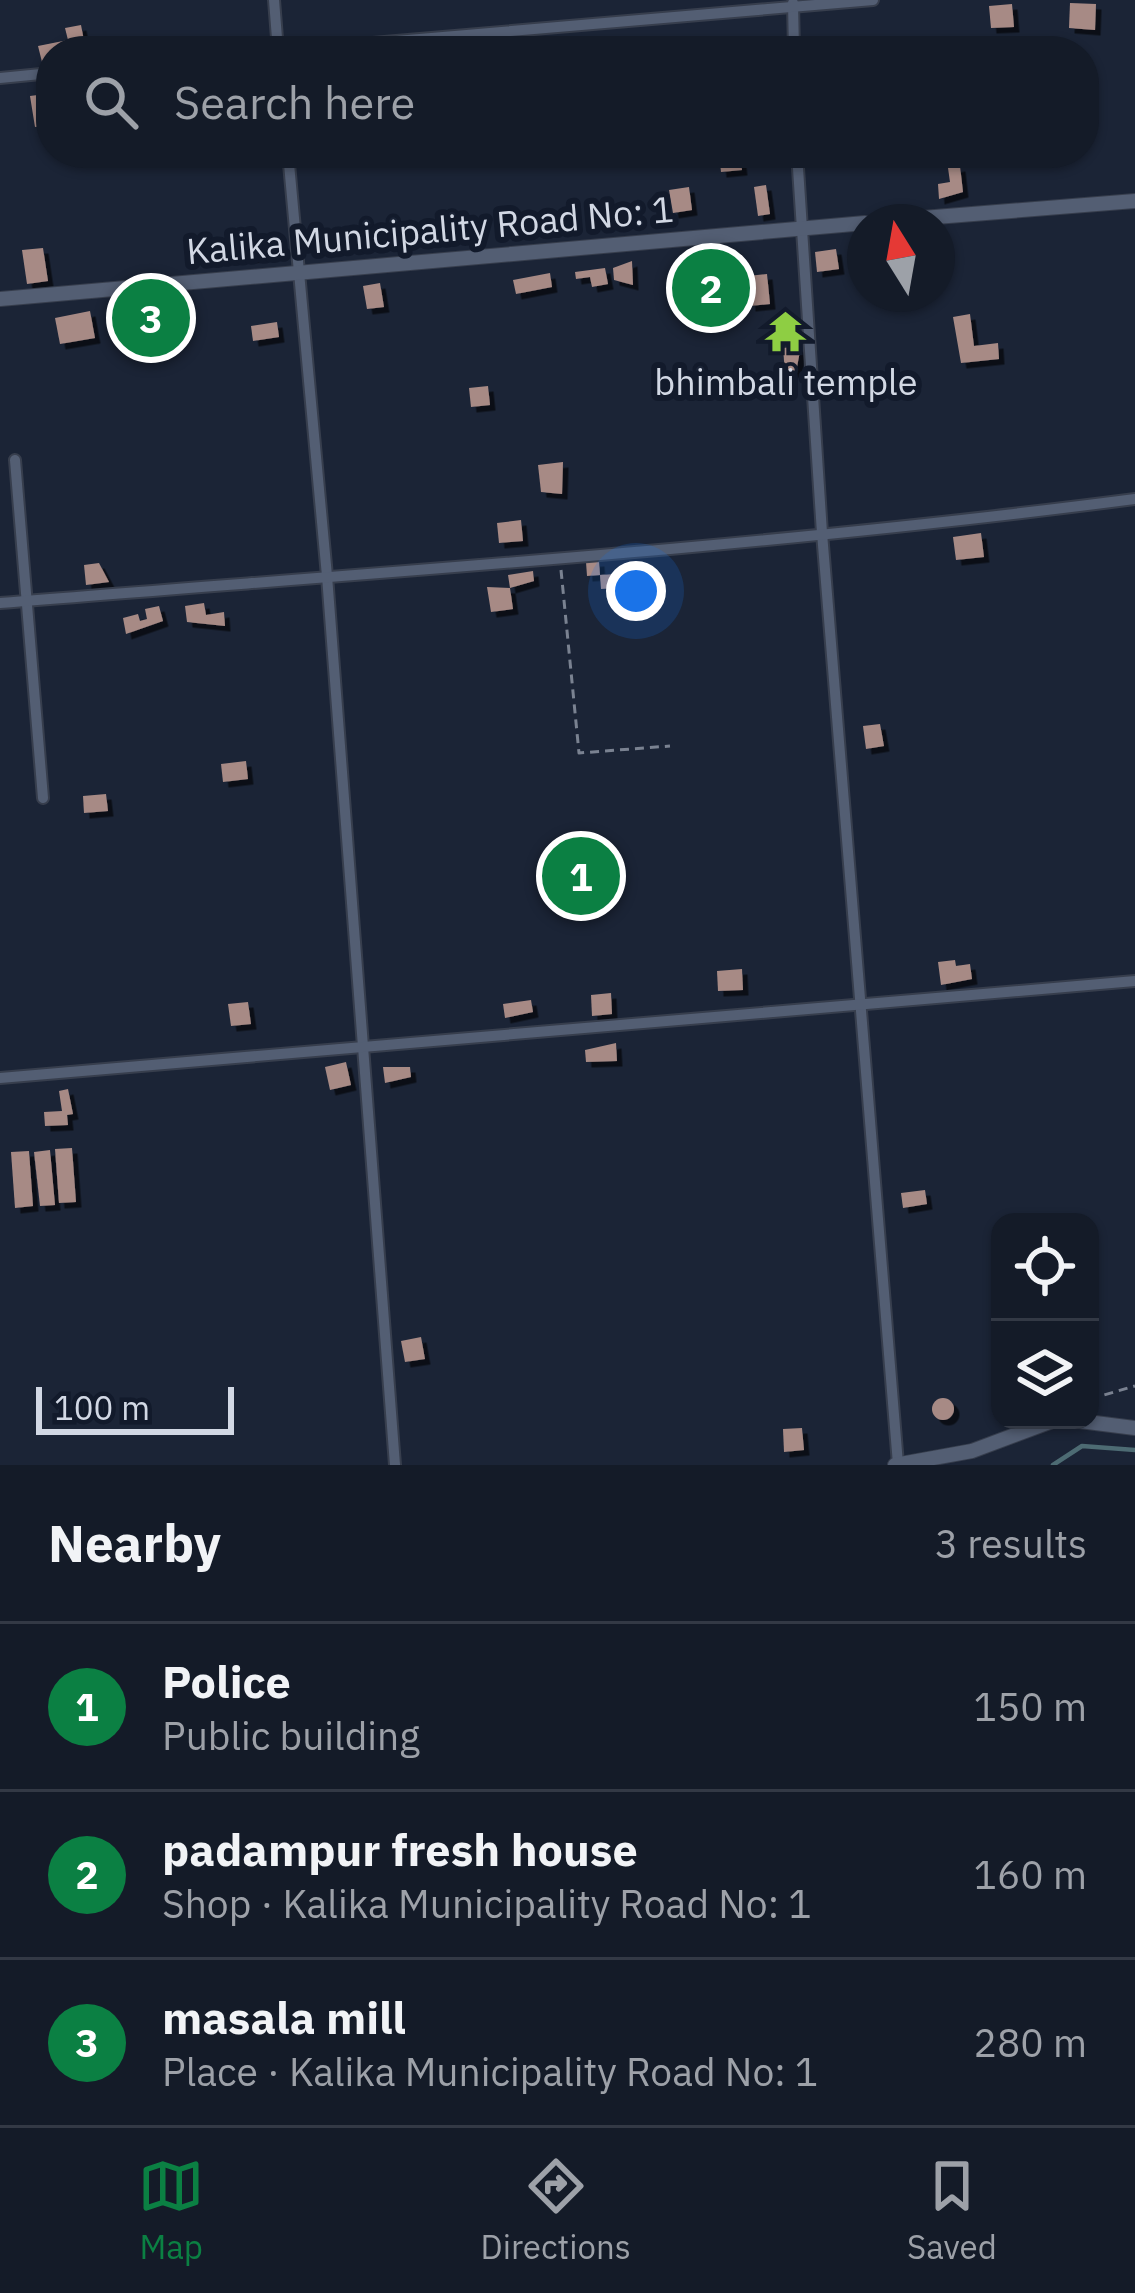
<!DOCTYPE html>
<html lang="en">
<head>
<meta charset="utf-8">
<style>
  body { margin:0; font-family:"IBM Plex Sans",sans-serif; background:#212834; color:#f1f3f6 }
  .controls { position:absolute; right:36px; bottom:36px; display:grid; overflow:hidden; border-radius:24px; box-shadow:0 3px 9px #0004 }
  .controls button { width:108px; height:108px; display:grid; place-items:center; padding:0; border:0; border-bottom:3px solid #333945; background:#141b28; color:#f1f3f6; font:60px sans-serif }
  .compass { position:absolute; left:847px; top:204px; width:108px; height:108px; border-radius:50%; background:#141b28; box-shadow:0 3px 9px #0004; rotate:349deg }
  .scale { position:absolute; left:36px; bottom:30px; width:198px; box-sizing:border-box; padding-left:12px; border:6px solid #d2d8e4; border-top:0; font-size:33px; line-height:42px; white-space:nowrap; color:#d2d8e4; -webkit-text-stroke:9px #121a2b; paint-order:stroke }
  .you { position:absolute; left:636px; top:591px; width:42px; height:42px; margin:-30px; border:9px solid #fff; border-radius:50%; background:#1a73e8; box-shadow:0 0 0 18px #1a73e833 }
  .badge { display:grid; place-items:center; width:78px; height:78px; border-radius:50%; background:#0b8043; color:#fff; font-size:39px; font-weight:700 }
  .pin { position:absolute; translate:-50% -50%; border:6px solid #fff; box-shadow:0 3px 12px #0006 }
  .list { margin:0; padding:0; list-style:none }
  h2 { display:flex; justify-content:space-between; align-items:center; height:156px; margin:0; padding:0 48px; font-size:51px }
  h2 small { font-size:39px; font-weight:400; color:#9da1a8 }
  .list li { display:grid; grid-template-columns:78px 1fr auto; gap:36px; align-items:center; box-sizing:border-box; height:168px; padding:0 48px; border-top:3px solid #333945 }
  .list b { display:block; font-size:45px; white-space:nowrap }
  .list p { margin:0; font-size:39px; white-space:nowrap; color:#9da1a8 }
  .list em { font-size:39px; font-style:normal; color:#9da1a8 }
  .icon { flex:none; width:66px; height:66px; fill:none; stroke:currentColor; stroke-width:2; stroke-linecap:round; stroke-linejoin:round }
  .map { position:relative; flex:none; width:1135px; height:1465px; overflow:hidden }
  .search { position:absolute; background:#141b28; box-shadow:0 3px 9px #0004; left:36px; right:36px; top:36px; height:132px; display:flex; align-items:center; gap:30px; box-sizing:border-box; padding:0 42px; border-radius:48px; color:#9da1a8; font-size:45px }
  .sheet { height:660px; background:#141b28 }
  nav { display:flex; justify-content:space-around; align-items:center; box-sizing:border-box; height:168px; border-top:3px solid #333945; background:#141b28; font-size:33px; color:#9da1a8 }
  nav a { display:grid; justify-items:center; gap:6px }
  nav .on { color:#0b8043 }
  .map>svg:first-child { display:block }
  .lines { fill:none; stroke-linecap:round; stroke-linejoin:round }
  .stream { stroke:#4d6b73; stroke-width:4.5 }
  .building { fill:#a78a85; filter:url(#shadow) }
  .minor-casing { stroke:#373e4d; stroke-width:14 }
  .tertiary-casing { stroke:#373e4d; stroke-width:16 }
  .path { stroke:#7a8291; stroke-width:3; stroke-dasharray:9 6; stroke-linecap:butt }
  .minor { stroke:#535e73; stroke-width:10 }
  .tertiary { stroke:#535e73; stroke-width:14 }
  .labels { text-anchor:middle; stroke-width:12; stroke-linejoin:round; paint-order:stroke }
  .street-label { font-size:36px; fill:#d2d8e4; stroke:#121a2b }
  .poi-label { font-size:36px; fill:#d2d8e4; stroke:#121a2b }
</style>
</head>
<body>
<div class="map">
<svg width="1135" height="1465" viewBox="0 0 1135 1465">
  <defs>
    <filter id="shadow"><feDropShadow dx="5.5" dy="5.5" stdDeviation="0" flood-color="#0009"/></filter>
  </defs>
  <rect width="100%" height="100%" fill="#1b2436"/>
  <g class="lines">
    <!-- stream -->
    <polyline class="stream" points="1053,1465 1082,1446 1135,1450"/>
  </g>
  <!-- building -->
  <g class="building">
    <polygon points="1070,3 1096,4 1095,30 1069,28"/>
    <polygon points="1012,4 1014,27 991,28 989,6"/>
    <polygon points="81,25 86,51 51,51 51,60 42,62 38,46 68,40 65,28"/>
    <polygon points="45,94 51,117 45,118 47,125 35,127 30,96"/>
    <polygon points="719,153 740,153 742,170 721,172"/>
    <polygon points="960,166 963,192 939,199 938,184 950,182 948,168"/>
    <polygon points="766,185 770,214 758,216 754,187"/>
    <polygon points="689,187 692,210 673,213 669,190"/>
    <polygon points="273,241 275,254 248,258 246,244"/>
    <polygon points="43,248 48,281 27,284 22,250"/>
    <polygon points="836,249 839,269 817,272 815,252"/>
    <polygon points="632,261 633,285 614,280 613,268"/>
    <polygon points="605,268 608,284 592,287 590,277 576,279 575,272"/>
    <polygon points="550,273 552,287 516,294 513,280"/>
    <polygon points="767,274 770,304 750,306 748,276"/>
    <polygon points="380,283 384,307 367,309 363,286"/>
    <polygon points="181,306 184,330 169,332 165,308"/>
    <polygon points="90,311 95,338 60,344 55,318"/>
    <polygon points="970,314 974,346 998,343 999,359 961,363 953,317"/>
    <polygon points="277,322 279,337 253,341 251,326"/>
    <polygon points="801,346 796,372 785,373 783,348"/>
    <polygon points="488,386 490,405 471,407 469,388"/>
    <polygon points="563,462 562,494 541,492 538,465"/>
    <polygon points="521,520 523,541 499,543 497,523"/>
    <polygon points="981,533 984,557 956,560 953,537"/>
    <polygon points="599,561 600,575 616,574 617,588 601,589 600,575 587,576 586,562"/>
    <polygon points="99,563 109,582 86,585 84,565"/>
    <polygon points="533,571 534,581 510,588 513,609 491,612 487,587 510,588 508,575"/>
    <polygon points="204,603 206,615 224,612 225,626 187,622 185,606"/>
    <polygon points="159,606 163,621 126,634 123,618 138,614 140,621 147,619 145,609"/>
    <polygon points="880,724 884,746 866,749 863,726"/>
    <polygon points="246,761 248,779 223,782 221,764"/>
    <polygon points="106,794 108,811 84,813 83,796"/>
    <polygon points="955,960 956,966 970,964 972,979 941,985 938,962"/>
    <polygon points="742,969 743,990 718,991 717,971"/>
    <polygon points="611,993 612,1014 592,1016 591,995"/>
    <polygon points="531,1000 533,1012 505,1018 503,1004"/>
    <polygon points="248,1002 251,1024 231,1026 228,1004"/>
    <polygon points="616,1043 617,1061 586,1062 585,1050"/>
    <polygon points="346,1062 351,1085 330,1090 325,1067"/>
    <polygon points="383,1067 410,1067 411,1077 385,1083"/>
    <polygon points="68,1089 73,1114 67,1115 68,1125 45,1126 44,1112 62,1111 59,1091"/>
    <polygon points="72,1148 76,1202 59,1203 55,1149"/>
    <polygon points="50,1150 55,1205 40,1206 34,1152"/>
    <polygon points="29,1151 33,1206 15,1208 11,1152"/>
    <polygon points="925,1190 927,1204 903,1208 901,1193"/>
    <polygon points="421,1337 425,1359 405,1362 401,1341"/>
    <circle cx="943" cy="1409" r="11"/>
    <polygon points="802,1428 804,1450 784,1452 783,1429"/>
  </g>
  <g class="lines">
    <defs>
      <g id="minor">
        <polyline points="274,0 278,51"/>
        <polyline points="793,3 794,51"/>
        <polyline points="279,51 873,0"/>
        <polyline points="0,78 51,73"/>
        <polyline points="288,153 327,576 395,1465"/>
        <polyline points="797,153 822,533 898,1464"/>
        <polyline points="15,460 43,798"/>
        <path d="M0 603C379 572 758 548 1135 499"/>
        <polyline points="0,1078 1135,981"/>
      </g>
      <g id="tertiary">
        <polyline points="873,222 1135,201"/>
        <polyline points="0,299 865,223"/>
        <polyline points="1072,1420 1135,1428"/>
        <polyline points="895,1465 972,1451 1055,1420"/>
      </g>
    </defs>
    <!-- minor casing -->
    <use href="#minor" class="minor-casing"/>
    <!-- tertiary casing -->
    <use href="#tertiary" class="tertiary-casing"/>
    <!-- path -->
    <g class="path">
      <polyline points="561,570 579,753 670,746"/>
      <polyline points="1090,1399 1135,1386"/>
    </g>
    <!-- minor -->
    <use href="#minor" class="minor"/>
    <!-- tertiary -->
    <use href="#tertiary" class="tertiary"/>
  </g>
  <!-- icons -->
  <defs>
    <symbol id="temple-bare" viewBox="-9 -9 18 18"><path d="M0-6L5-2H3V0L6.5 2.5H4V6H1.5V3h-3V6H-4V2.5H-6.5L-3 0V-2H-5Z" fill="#8ece43" stroke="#121a2b" stroke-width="2.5" paint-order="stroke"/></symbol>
  </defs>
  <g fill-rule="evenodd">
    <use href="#temple-bare" x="756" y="302" width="59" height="59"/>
  </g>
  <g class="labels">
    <!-- street labels -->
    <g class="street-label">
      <text transform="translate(430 230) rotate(-5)" y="13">Kalika Municipality Road No: 1</text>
    </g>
    <!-- poi labels -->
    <g class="poi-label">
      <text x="786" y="395">bhimbali temple</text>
    </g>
  </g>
</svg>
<div class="controls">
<button><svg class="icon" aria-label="locate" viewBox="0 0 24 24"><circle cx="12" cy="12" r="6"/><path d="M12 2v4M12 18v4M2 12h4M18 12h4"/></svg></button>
<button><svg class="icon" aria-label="layers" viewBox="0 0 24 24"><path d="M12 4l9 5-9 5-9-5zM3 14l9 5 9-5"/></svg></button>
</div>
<svg class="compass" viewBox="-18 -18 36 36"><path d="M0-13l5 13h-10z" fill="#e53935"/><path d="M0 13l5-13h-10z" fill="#9da1a8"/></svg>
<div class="scale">100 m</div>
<div class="you"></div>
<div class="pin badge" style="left:581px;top:876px">1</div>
<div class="pin badge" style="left:711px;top:288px">2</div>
<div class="pin badge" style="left:151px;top:318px">3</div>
<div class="search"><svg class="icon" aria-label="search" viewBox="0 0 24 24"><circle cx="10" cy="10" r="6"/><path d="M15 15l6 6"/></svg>Search here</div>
</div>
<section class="sheet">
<h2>Nearby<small>3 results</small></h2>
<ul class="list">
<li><span class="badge">1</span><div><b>Police</b><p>Public building</p></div><em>150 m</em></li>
<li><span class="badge">2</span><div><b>padampur fresh house</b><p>Shop · Kalika Municipality Road No: 1</p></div><em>160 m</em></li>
<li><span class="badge">3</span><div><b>masala mill</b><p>Place · Kalika Municipality Road No: 1</p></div><em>280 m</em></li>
</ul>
</section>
<nav>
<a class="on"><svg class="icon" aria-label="map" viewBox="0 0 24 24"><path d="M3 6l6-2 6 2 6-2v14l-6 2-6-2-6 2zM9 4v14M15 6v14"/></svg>Map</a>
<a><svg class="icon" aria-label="directions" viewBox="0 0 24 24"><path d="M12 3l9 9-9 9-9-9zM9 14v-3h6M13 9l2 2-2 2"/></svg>Directions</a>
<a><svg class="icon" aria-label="saved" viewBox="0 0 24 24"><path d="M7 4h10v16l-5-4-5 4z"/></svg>Saved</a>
</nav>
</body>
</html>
